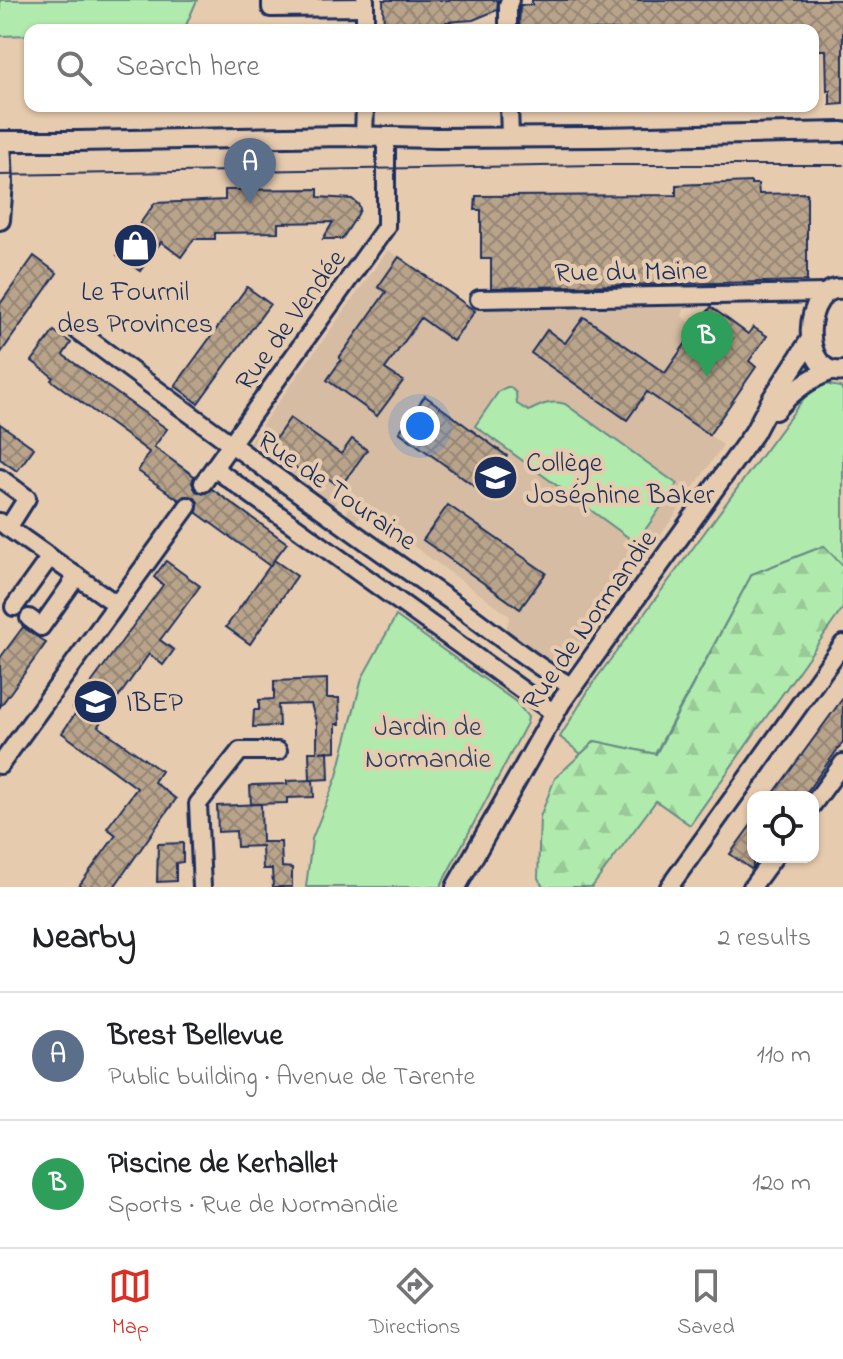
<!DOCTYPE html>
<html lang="en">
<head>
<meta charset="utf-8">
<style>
  body { margin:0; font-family:"Indie Flower",sans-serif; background:#f2f2f2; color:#202124 }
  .controls { position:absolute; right:24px; bottom:24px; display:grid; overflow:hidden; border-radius:16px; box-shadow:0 2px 6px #0004 }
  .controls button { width:72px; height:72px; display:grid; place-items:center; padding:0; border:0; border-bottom:2px solid #e0e0e0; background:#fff; color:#202124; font:40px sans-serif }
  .you { position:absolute; left:420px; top:426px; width:28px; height:28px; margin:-20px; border:6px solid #fff; border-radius:50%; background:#1a73e8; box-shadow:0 0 0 12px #1a73e833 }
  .badge { display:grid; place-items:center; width:52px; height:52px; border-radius:50%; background:#d93025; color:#fff; font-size:26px; font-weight:700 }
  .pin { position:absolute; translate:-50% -66px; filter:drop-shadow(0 2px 4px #0008) }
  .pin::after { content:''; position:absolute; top:42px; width:28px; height:24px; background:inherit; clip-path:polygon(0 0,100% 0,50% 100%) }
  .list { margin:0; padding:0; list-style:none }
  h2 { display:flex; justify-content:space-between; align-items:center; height:104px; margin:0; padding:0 32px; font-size:34px }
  h2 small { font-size:26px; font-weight:400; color:#757577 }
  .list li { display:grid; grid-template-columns:52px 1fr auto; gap:24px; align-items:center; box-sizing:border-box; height:128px; padding:0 32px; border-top:2px solid #e0e0e0 }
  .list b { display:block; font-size:30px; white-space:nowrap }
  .list p { margin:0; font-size:26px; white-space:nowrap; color:#757577 }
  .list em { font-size:26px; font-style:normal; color:#757577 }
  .icon { flex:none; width:44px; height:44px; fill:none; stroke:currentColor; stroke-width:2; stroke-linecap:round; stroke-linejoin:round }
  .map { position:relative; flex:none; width:843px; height:887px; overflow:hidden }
  .search { position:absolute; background:#fff; box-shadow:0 2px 6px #0004; left:24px; right:24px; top:24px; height:88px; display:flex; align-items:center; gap:20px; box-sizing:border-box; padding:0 28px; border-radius:16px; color:#757577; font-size:30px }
  .sheet { height:360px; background:#fff }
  nav { display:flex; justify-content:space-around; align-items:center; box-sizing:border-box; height:112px; border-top:2px solid #e0e0e0; background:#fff; font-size:22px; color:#757577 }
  nav a { display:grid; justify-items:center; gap:4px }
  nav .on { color:#d93025 }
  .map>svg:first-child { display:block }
  .built { fill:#d5bca3 }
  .green { fill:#b1eaad; stroke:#668c86; stroke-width:2 }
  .forest { fill:url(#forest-firs); stroke:#668c86; stroke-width:2 }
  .building { fill:url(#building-cross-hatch); stroke:#1b2f5e; stroke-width:2 }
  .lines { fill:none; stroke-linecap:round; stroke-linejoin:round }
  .minor-casing { stroke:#1b2f5e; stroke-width:22 }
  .tertiary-casing { stroke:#1b2f5e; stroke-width:24 }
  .minor { stroke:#e7cbae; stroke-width:16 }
  .tertiary { stroke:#e7cbae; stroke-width:18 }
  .tram { stroke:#1b2f5e; stroke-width:2 }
  .labels { text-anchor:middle; stroke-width:8; stroke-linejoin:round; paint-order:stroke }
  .street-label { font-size:28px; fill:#1b2f5e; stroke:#e7cbae }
  .poi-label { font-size:28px; fill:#1b2f5e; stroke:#e7cbae; text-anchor:start }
  .park-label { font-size:28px; fill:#2a4266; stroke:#e7cbae }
</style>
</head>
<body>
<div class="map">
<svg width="843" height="887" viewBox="0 0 843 887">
  <defs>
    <pattern id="forest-firs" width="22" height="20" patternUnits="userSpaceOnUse" patternTransform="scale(2)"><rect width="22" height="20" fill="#b1eaad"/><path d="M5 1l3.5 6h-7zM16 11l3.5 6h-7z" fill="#98c997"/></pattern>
    <pattern id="building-cross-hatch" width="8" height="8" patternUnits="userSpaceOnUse" patternTransform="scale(2)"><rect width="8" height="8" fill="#b9a48b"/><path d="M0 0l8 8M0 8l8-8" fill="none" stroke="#968675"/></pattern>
  </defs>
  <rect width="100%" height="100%" fill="#e7cbae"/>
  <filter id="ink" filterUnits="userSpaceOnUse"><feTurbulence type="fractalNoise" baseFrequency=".0125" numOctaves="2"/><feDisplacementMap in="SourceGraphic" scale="16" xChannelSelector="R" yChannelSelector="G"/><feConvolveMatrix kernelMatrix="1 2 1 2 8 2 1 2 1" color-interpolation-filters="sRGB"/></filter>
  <g filter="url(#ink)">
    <!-- built -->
    <polygon class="built" points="388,250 475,311 521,305 681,302 685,306 682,316 696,328 657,386 668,406 723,445 631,578 572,658 560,670 505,631 510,616 408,542 400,540 365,515 353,521 347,516 348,506 341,500 331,507 253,450 250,445 251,440"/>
    <!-- green -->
    <g class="green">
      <polygon points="0,0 197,0 184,30 30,30 30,35 0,36"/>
      <polygon points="824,384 840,387 843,391 843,566 824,546 752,574 655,754 595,741 581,754 560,737 593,683 810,390"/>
      <path d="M507 387H510L516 393 517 404 529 411C540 405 551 400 565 404L677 484 636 543 475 426 499 391Z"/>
      <polygon points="396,616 516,702 528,717 527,723 440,887 306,887 312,839 337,776 362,678"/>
    </g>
    <!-- forest -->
    <polygon class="forest" points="824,546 843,566 843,608 690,825 656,801 592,887 543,887 538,878 540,817 555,778 595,741 656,754 752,574"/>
    <!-- building -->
    <g class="building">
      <polygon points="383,0 498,0 497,10 473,20 446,22 446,30 384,30"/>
      <polygon points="532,0 843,0 843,104 830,105 830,90 827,91 826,50 813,50 813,30 519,30 520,5 532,5"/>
      <polygon points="751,182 751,184 758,184 759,194 807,193 807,281 491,288 491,259 481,259 481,210 475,210 476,196 676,195 676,185"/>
      <polygon points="318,189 318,197 352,199 358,204 360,209 358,214 342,239 323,239 333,222 278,223 278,232 215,233 215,239 194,239 181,257 161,242 140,271 117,255 155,203 225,200 225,190"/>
      <polygon points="34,256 57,273 0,354 0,304"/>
      <polygon points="399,257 475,311 453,341 421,318 385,369 403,381 377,416 327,380 341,360 339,358 386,292 378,287"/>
      <polygon points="247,287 270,304 198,403 175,386"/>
      <polygon points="711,307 748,334 753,327 767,336 749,361 756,367 709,435 647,392 627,420 531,353 547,330 565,343 584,317 665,373"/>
      <polygon points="54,331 71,343 63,355 167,429 154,447 194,476 192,483 196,491 203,494 212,489 287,543 274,560 297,576 250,644 226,627 274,560 270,566 197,513 198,502 194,497 184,496 179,500 138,471 149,452 51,380 53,377 32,361"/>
      <polygon points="425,396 507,456 481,491 399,432"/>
      <polygon points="290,418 341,454 352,439 367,450 340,487 325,476 319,484 269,448"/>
      <polygon points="0,424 34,448 17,471 0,459"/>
      <polygon points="448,505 546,573 520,609 423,540"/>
      <polygon points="166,561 200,586 160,640 174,650 163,665 149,654 98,726 161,771 154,782 176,799 114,887 78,887 116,835 107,828 137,788 62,733 77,711 73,708 163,585 154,577"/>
      <polygon points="23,627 46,643 0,707 0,658"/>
      <polygon points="327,679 327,698 339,698 340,724 336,724 336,751 320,752 328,751 329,779 310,780 309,752 317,752 317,725 311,704 278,705 279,726 253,727 254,710 259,710 259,700 274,699 274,681"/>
      <polygon points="843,698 843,742 803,797 771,797"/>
      <polygon points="313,780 314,797 287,798 287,803 251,804 250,786 252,785 287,784 287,781"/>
      <polygon points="261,804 262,842 281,842 282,867 292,868 292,887 273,887 272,869 263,869 262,846 237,847 236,831 218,832 217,806"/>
      <polygon points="753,822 753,867 751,869 730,854"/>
      <polygon points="183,843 183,862 176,863 176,881 157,882 158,844"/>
    </g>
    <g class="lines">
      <defs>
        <g id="minor">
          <polyline points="271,0 271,8 365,7"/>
          <polyline points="365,0 365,30"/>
          <polyline points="508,30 508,5 510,0"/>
          <polyline points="509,106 510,136"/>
          <polyline points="364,136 365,106"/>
          <polyline points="479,299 825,293"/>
          <path d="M78 331C199 421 319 509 442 595 486 625 525 660 571 686"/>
          <polyline points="214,468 554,713"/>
          <polyline points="0,478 27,498 8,528"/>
          <polyline points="203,483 386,227 386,137"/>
          <polyline points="0,522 116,604"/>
          <polyline points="14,607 50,557"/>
          <polyline points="29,618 41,627 77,576"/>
          <polyline points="0,765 188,506"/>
          <polyline points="813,804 843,763"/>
          <polyline points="202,887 198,804 240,751 278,751"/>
          <polyline points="669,887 843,644"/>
          <polyline points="752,887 774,857"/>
        </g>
        <g id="tertiary">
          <polyline points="0,141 77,141 344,136 437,138 599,137 843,132"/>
          <polyline points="0,220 3,183 1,141"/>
          <path d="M843 289C802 283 798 378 843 371"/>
          <path d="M775 410C790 393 808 379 830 371"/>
          <polyline points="456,887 561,702 754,433 772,399 811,339"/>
        </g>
      </defs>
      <!-- minor casing -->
      <use href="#minor" class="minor-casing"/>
      <!-- tertiary casing -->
      <use href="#tertiary" class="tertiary-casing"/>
      <!-- minor -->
      <use href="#minor" class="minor"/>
      <!-- tertiary -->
      <use href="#tertiary" class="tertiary"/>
      <!-- tram -->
      <polyline class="tram" points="0,175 596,165 843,165"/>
    </g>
  </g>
  <!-- icons -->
  <defs>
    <symbol id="shop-disc" viewBox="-11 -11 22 22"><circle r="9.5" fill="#1b2f5e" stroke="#e7cbae"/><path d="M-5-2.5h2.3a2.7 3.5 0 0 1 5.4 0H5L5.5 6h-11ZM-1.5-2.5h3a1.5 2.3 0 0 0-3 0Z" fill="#fff"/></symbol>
    <symbol id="school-disc" viewBox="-11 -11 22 22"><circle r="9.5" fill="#1b2f5e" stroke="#e7cbae"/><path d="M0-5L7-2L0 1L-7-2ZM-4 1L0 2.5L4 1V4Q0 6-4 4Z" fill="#fff"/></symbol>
  </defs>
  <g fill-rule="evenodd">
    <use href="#shop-disc" x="110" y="220" width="51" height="51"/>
    <use href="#school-disc" x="470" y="452" width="51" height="51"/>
    <use href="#school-disc" x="70" y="676" width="51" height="51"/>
  </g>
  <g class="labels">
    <!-- street labels -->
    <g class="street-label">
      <text transform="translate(631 270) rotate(-1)" y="10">Rue du Maine</text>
      <text transform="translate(289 319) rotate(-54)" y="10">Rue de Vendée</text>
      <text transform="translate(338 489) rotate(35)" y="10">Rue de Touraine</text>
      <text transform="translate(588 619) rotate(-55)" y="10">Rue de Normandie</text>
    </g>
    <!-- poi labels -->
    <g class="poi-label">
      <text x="135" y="300" text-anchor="middle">Le Fournil<tspan x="135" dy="32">des Provinces</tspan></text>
      <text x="526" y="471">Collège<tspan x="526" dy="32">Joséphine Baker</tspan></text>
      <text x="126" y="711">IBEP</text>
    </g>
    <!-- park labels -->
    <g class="park-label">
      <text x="428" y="735">Jardin de<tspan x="428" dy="32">Normandie</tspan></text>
    </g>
  </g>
</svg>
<div class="controls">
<button><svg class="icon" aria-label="locate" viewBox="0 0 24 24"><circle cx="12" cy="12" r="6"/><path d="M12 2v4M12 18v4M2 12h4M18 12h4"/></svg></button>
</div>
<div class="you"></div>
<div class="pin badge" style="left:250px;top:204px;background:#5c6f8a">A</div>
<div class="pin badge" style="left:707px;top:377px;background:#2e9e5b">B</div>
<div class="search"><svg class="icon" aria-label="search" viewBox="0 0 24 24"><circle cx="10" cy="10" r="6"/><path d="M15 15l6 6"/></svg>Search here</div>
</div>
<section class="sheet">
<h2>Nearby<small>2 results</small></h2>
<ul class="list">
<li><span class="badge" style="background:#5c6f8a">A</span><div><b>Brest Bellevue</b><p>Public building · Avenue de Tarente</p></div><em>110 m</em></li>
<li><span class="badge" style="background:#2e9e5b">B</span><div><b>Piscine de Kerhallet</b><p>Sports · Rue de Normandie</p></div><em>120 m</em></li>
</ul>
</section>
<nav>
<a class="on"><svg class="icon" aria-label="map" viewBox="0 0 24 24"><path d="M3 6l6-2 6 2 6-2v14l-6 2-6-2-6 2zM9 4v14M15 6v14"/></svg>Map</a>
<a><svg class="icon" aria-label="directions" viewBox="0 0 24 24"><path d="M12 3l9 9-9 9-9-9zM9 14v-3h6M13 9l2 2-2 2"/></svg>Directions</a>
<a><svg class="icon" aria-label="saved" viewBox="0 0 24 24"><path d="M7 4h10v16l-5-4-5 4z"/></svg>Saved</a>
</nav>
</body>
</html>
